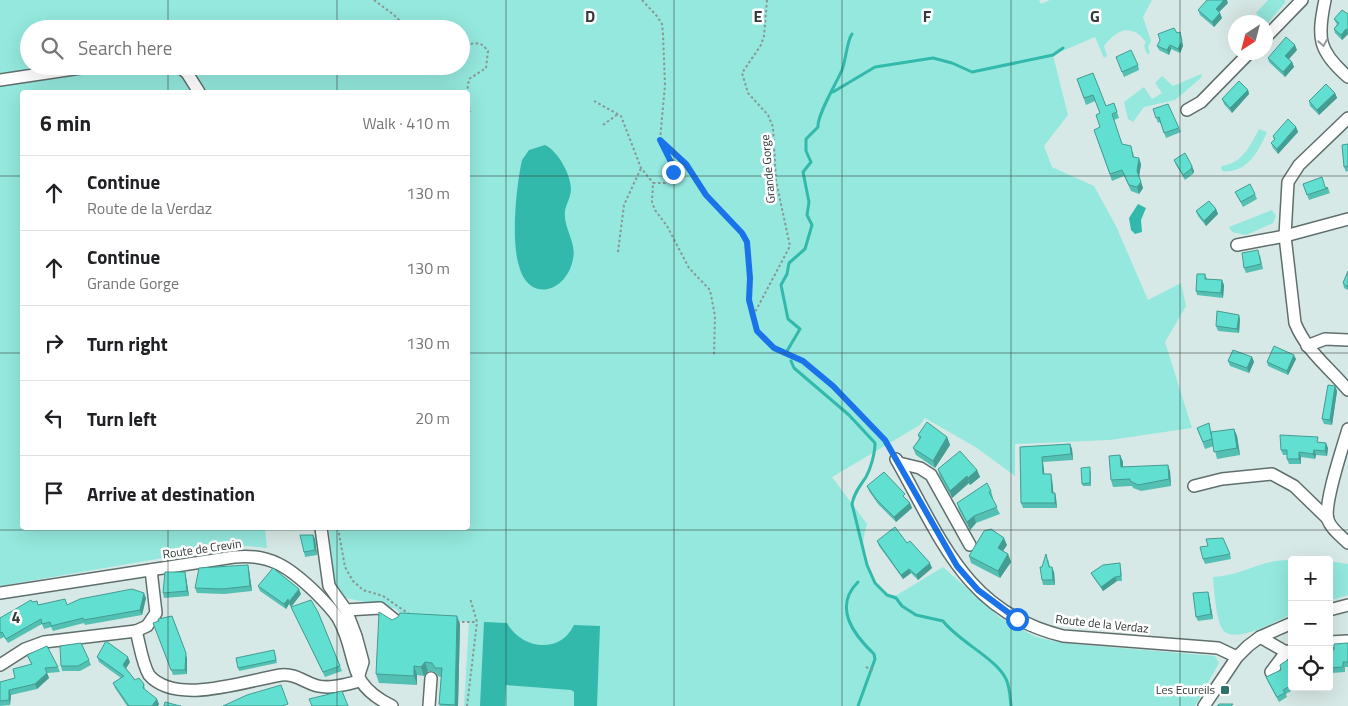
<!DOCTYPE html>
<html lang="en">
<head>
<meta charset="utf-8">
<style>
  body { margin:0; font-family:"Titillium Web",sans-serif; background:#f6f6f6; color:#202124 }
  .controls { position:absolute; right:15px; bottom:15px; display:grid; overflow:hidden; border-radius:5px; box-shadow:0 5px 20px #0002 }
  .controls button { width:45px; height:45px; display:grid; place-items:center; padding:0; border:0; border-bottom:1px solid #e0e0e0; background:#fff; color:#202124; font:25px sans-serif }
  .compass { position:absolute; left:1228px; top:15px; width:45px; height:45px; border-radius:50%; background:#fff; box-shadow:0 5px 20px #0002; rotate:216deg }
  .stop { position:absolute; width:15px; height:15px; margin:-11px; border:4px solid #1a73e8; border-radius:50%; background:#fff }
  .stop.end { background:#1a73e8; border-color:#fff; box-shadow:0 1px 5px #0008 }
  .list { margin:0; padding:0; list-style:none }
  h2 { display:flex; justify-content:space-between; align-items:center; height:65px; margin:0; padding:0 20px; font-size:21px }
  h2 small { font-size:16px; font-weight:400; color:#757577 }
  .list li { display:grid; grid-template-columns:32px 1fr auto; gap:15px; align-items:center; box-sizing:border-box; height:75px; padding:0 20px; border-top:1px solid #e0e0e0 }
  .list b { display:block; font-size:19px; white-space:nowrap }
  .list p { margin:0; font-size:16px; white-space:nowrap; color:#757577 }
  .list em { font-size:16px; font-style:normal; color:#757577 }
  .icon { flex:none; width:28px; height:28px; fill:none; stroke:currentColor; stroke-width:2; stroke-linecap:round; stroke-linejoin:round }
  .map { position:relative; flex:none; width:1348px; height:706px; overflow:hidden }
  .search { position:absolute; background:#fff; box-shadow:0 5px 20px #0002; left:20px; top:20px; width:450px; height:55px; display:flex; align-items:center; gap:12px; box-sizing:border-box; padding:0 18px; border-radius:28px; color:#757577; font-size:19px }
  .panel { position:absolute; background:#fff; box-shadow:0 5px 20px #0002; left:20px; top:90px; width:450px; height:440px; border-radius:5px }
  .map>svg:first-child { display:block }
  .green { fill:#94e8dd; fill-rule:evenodd }
  .water { fill:#33b9ac }
  .lines { fill:none; stroke-linecap:round; stroke-linejoin:round }
  .stream { stroke:#33b9ac; stroke-width:3 }
  .minor-casing { stroke:#5f6f6c; stroke-width:14 }
  .path { stroke:#899694; stroke-width:2; stroke-dasharray:2.5 2.5; stroke-linecap:butt }
  .minor { stroke:#fff; stroke-width:11 }
  .wall { fill:#53c0b3 }
  .shaded-wall { fill:#449c92 }
  .building { fill:#61dfd0; stroke:#449c92 }
  .oneway { stroke:#999c9c }
  .route { stroke:#1a73e8; stroke-width:6 }
  .grid { fill:none; stroke:#333a39; stroke-width:1; stroke-opacity:0.55 }
  .poi-dot { fill:#2b736b; stroke:#fff; stroke-width:2 }
  .labels { text-anchor:middle; stroke-width:5; stroke-linejoin:round; paint-order:stroke }
  .street-label { font-size:12px; fill:#333a39; stroke:#fff }
  .poi-label { font-size:12px; fill:#333a39; stroke:#fff; text-anchor:end }
  .grid-label { font-size:16px; text-anchor:middle; font-weight:bold; fill:#333a39; stroke:#fff; stroke-width:5; stroke-linejoin:round; paint-order:stroke }
</style>
</head>
<body>
<div class="map">
<svg width="1348" height="706" viewBox="0 0 1348 706">
  <rect width="100%" height="100%" fill="#d7e9e6"/>
  <!-- green -->
  <g class="green">
    <path d="M0 0H1039L1041 4 1050 0H1152L1143 17 1151 41 1148 47 1150 53 1147 54 1144 46 1146 42C1132 23 1117 29 1104 46L1107 56 1104 58 1095 37 1053 55 1068 115 1044 146 1052 167 1094 186 1116 226 1148 300 1181 283 1186 306 1165 342 1192 428 1110 440 1015 444V476L977 448 925 418 920 425 832 477 867 524C865 531 863 538 863 545 861 562 874 584 887 595H897L943 567 999 617 1036 637 1062 643 1215 656 1219 663 1195 706H464L469 622 403 617 396 609 342 597 335 587 329 528H468V92H22V528H265L267 548 249 546 227 547 0 586ZM29 29H461V66H29Z"/>
    <polygon points="1268,0 1285,0 1285,3 1266,25 1256,13"/>
    <polygon points="1201,74 1202,77 1175,100 1144,107 1133,122 1128,119 1124,102 1144,87 1152,99 1162,93 1155,83 1162,76 1173,86"/>
    <path d="M1259 129 1267 132C1258 152 1247 174 1222 171L1221 166C1242 164 1250 146 1259 129Z"/>
    <polygon points="1272,210 1276,216 1273,223 1246,235 1232,232 1229,227"/>
    <path d="M1292 560V614C1278 620 1234 645 1223 630 1216 620 1214 590 1213 577 1242 576 1261 559 1292 560Z"/>
    <polygon points="1329,561 1348,564 1348,595 1329,601"/>
  </g>
  <!-- water -->
  <g class="water">
    <path d="M545 145C558 151 571 175 571 189 571 197 566 204 565 211 563 228 577 242 573 259 567 292 529 304 519 266 511 241 516 187 522 160L529 150Z"/>
    <polygon points="1138,204 1146,208 1141,220 1142,232 1135,234 1131,230 1129,218"/>
    <path d="M484 622 507 623C521 649 560 655 574 625L600 626 597 706H574V692L571 690 506 685 505 706H480Z"/>
  </g>
  <g class="lines">
    <!-- stream -->
    <g class="stream">
      <polyline points="833,92 875,67 933,58 952,63 972,72 1053,55 1063,48"/>
      <path d="M787 351 800 329 788 319 781 285 787 274 789 263 805 249 812 225 807 215 809 202 803 172 811 162 806 151V139L818 127C817 115 836 84 842 70 846 60 847 40 852 34"/>
      <path d="M791 361 794 368 849 415 875 443C875 453 871 468 866 477 860 486 854 493 852 504L867 565 875 583 887 595 896 598 902 606 916 615 943 621C958 641 997 659 1006 679 1010 687 1010 697 1011 706"/>
      <path d="M858 706 875 659 874 654C853 634 833 607 858 582"/>
    </g>
    <defs>
      <g id="minor">
        <path d="M1325 0C1317 38 1318 51 1348 77"/>
        <polyline points="1266,37 1302,0"/>
        <polyline points="178,66 187,73 199,92"/>
        <polyline points="0,80 94,66"/>
        <polyline points="1187,110 1201,102 1250,52"/>
        <path d="M1348 118 1299 165 1288 182 1285 236 1295 323C1307 352 1329 367 1348 390"/>
        <polyline points="1237,245 1285,236 1348,219"/>
        <polyline points="1307,346 1325,339 1348,340"/>
        <path d="M1348 429C1343 447 1323 504 1328 520 1331 529 1341 536 1348 543"/>
        <path d="M896 459C941 538 965 612 1063 636L1218 648 1237 657"/>
        <polyline points="899,463 920,468 931,475 970,545"/>
        <polyline points="1194,486 1222,479 1272,474 1294,486 1328,519"/>
        <polyline points="321,528 329,586 346,610 356,636 363,662 358,678"/>
        <path d="M0 593 234 557C270 553 290 568 315 592 323 600 332 609 338 618 360 657 343 682 392 706"/>
        <polyline points="346,610 380,608 396,621"/>
        <polyline points="1329,610 1348,605"/>
        <polyline points="136,631 147,626 156,613 151,570"/>
        <polyline points="1260,637 1286,652"/>
        <polyline points="1329,642 1348,641"/>
        <path d="M0 665 25 649 44 642 136 631C140 645 142 663 149 675 176 706 244 681 281 675 295 673 305 683 318 686 331 689 347 684 360 681"/>
        <polyline points="1271,672 1286,652 1292,650"/>
        <polyline points="429,706 431,678"/>
        <polyline points="1204,706 1237,657 1248,646 1260,637 1292,623"/>
      </g>
    </defs>
    <!-- minor casing -->
    <use href="#minor" class="minor-casing"/>
    <!-- path -->
    <g class="path">
      <polyline points="374,0 394,15 408,29"/>
      <polyline points="642,0 656,15 662,24 663,34 665,85 660,140 686,164 706,195 742,233 747,242 750,278 749,300 753,316"/>
      <path d="M767 0 764 36 761 45 742 73 748 93 768 115 773 127 776 181 790 246 753 316C756 325 758 333 765 340 776 351 792 353 805 362 834 385 858 414 885 440L891 451"/>
      <polyline points="461,46 475,43 483,45 488,51 486,68 469,79 467,92"/>
      <polyline points="468,101 470,112"/>
      <polyline points="594,101 621,116 641,168 653,183"/>
      <polyline points="603,125 618,114"/>
      <path d="M662 142C668 155 680 172 665 183H653L652 202 655 210 667 226 689 268 710 290 715 316 714 355"/>
      <polyline points="618,252 624,205 641,168"/>
      <polyline points="338,528 345,567 353,581 363,590 383,596 409,614"/>
      <polyline points="457,622 477,622"/>
      <polyline points="866,667 874,671"/>
      <polyline points="467,706 477,622 470,598"/>
    </g>
    <!-- minor -->
    <use href="#minor" class="minor"/>
  </g>
  <!-- wall -->
  <g class="wall">
    <polygon points="1228,3 1219,12 1222,18 1214,27 1200,15 1198,10"/>
    <polygon points="1348,14 1348,34 1342,40 1335,33 1334,29 1337,24 1336,23 1334,19"/>
    <polygon points="1180,32 1183,46 1180,53 1171,49 1169,55 1159,50 1157,46"/>
    <polygon points="1297,50 1289,59 1292,62 1294,67 1285,77 1269,62 1268,58"/>
    <polygon points="1116,57 1138,65 1139,70 1124,77"/>
    <polygon points="1077,79 1106,106 1114,103 1119,118 1114,120 1122,144 1133,152 1134,157 1141,164 1139,177 1143,188 1139,194 1131,191 1124,176 1112,181 1094,130 1100,127 1100,113 1095,101 1086,105"/>
    <polygon points="1248,90 1249,94 1232,113 1224,104 1222,99"/>
    <polygon points="1335,93 1337,98 1319,115 1310,106 1309,101"/>
    <polygon points="1153,109 1179,128 1181,132 1166,138 1160,122 1158,123"/>
    <polygon points="1296,127 1298,132 1278,154 1273,148 1271,143 1274,140 1273,136"/>
    <polygon points="1348,144 1348,171 1346,172 1344,167"/>
    <polygon points="1174,160 1194,171 1193,174 1185,180 1176,165"/>
    <polygon points="1303,184 1325,187 1328,188 1330,193 1309,200"/>
    <polygon points="1235,192 1255,194 1257,199 1243,207"/>
    <polygon points="1216,209 1218,214 1206,226 1198,216 1196,211"/>
    <polygon points="1260,255 1263,269 1246,273 1244,268"/>
    <polygon points="1348,271 1348,290 1344,288 1343,283"/>
    <polygon points="1205,274 1207,279 1224,285 1223,298 1197,295 1196,291"/>
    <polygon points="1240,319 1239,333 1218,331 1216,326"/>
    <polygon points="1252,357 1254,362 1249,373 1230,366 1228,361"/>
    <polygon points="1296,359 1288,375 1268,366 1267,362"/>
    <polygon points="1335,386 1337,391 1332,425 1324,424 1322,419"/>
    <polygon points="1197,428 1212,432 1234,429 1237,436 1240,455 1217,459 1214,446 1205,449"/>
    <polygon points="918,435 947,437 950,445 935,468 916,455 913,448 919,439"/>
    <polygon points="1319,442 1328,448 1327,456 1316,455 1315,459 1301,457 1301,464 1289,464 1287,459 1287,455 1283,455 1281,450"/>
    <polygon points="1070,444 1072,449 1073,460 1043,462 1044,474 1052,479 1053,493 1055,493 1056,498 1057,508 1023,508 1021,503 1020,447"/>
    <polygon points="1120,455 1123,462 1123,467 1170,471 1171,486 1141,491 1133,488 1132,486 1113,487 1111,480"/>
    <polygon points="938,469 977,470 980,477 970,485 969,483 952,498 940,477"/>
    <polygon points="1091,470 1091,486 1083,486 1082,484"/>
    <polygon points="867,486 907,499 910,503 912,508 896,522 878,504 869,491"/>
    <polygon points="991,491 993,498 992,499 1000,514 976,523 970,530 959,510 957,503"/>
    <polygon points="313,535 315,539 317,555 305,557 304,552"/>
    <polygon points="877,541 907,543 932,568 918,580 911,573 903,579 879,546"/>
    <polygon points="1007,545 1003,551 1008,554 1011,562 1000,578 971,563 969,556"/>
    <polygon points="1208,546 1230,554 1231,559 1205,564 1203,559"/>
    <polygon points="1048,559 1050,567 1054,572 1055,585 1043,585 1042,580 1042,567"/>
    <polygon points="248,566 249,570 252,591 224,594 197,593 195,588"/>
    <polygon points="1121,568 1122,581 1117,581 1103,591 1093,577 1091,573"/>
    <polygon points="185,572 186,577 189,596 164,598 163,593"/>
    <polygon points="258,586 301,594 291,607 289,604 286,609 260,591"/>
    <polygon points="1208,592 1209,596 1213,619 1198,621 1196,617"/>
    <polygon points="146,598 142,615 85,625 84,623 53,631 51,627 44,629 42,624 8,643 4,637 0,639 0,618 32,602 37,601 38,605 67,605"/>
    <polygon points="291,607 318,612 342,671 325,677"/>
    <polygon points="392,620 460,624 458,706 440,706 439,704 441,677 438,676 435,672 428,671 424,676 417,675 417,685 379,683 376,674"/>
    <polygon points="153,623 187,658 187,674 173,675"/>
    <polygon points="1348,643 1348,667 1345,667 1345,672 1331,673 1331,679 1329,679 1329,651 1334,650"/>
    <polygon points="275,653 277,663 239,671 238,668"/>
    <polygon points="27,655 58,667 60,672 47,673 49,678 37,689 11,695 10,705 0,706 0,682 15,678 31,664"/>
    <polygon points="97,657 130,662 126,668 135,680 144,684 145,690 159,704 158,706 127,706 115,688 113,683 121,678 99,662"/>
    <polygon points="1292,657 1292,687 1298,687 1286,694 1287,697 1279,702 1268,682 1266,677 1281,670"/>
    <polygon points="89,660 91,665 80,671 62,671 61,666"/>
  </g>
  <!-- shaded-wall -->
  <g class="shaded-wall">
    <polygon points="1224,0 1227,0 1228,3 1217,14 1216,9"/>
    <polygon points="1220,13 1222,18 1214,27 1212,22"/>
    <polygon points="1346,29 1348,34 1342,40 1341,35"/>
    <polygon points="1180,32 1183,46 1180,53 1178,49"/>
    <polygon points="1170,45 1171,49 1169,55 1167,50"/>
    <polygon points="1295,45 1297,50 1287,61 1285,56"/>
    <polygon points="1292,62 1294,67 1285,77 1283,72"/>
    <polygon points="1248,90 1249,94 1232,113 1230,108"/>
    <polygon points="1335,93 1337,98 1319,115 1317,110"/>
    <polygon points="1296,127 1298,132 1278,154 1277,149"/>
    <polygon points="1139,158 1141,164 1139,177 1137,171"/>
    <polygon points="1192,166 1194,171 1193,174 1191,169"/>
    <polygon points="1141,182 1143,188 1139,194 1137,187"/>
    <polygon points="1216,209 1218,214 1206,226 1204,221"/>
    <polygon points="1222,280 1224,285 1223,298 1221,293"/>
    <polygon points="1239,315 1240,319 1239,333 1237,329"/>
    <polygon points="1294,355 1296,359 1288,375 1287,371"/>
    <polygon points="1252,357 1254,362 1249,373 1247,368"/>
    <polygon points="1335,386 1337,391 1332,425 1330,420"/>
    <polygon points="1234,429 1237,436 1240,455 1237,448"/>
    <polygon points="947,437 950,445 935,468 933,461"/>
    <polygon points="1326,443 1328,448 1327,456 1325,451"/>
    <polygon points="1070,444 1072,449 1073,460 1071,454"/>
    <polygon points="1314,450 1316,455 1315,459 1313,454"/>
    <polygon points="1299,452 1301,457 1301,464 1299,459"/>
    <polygon points="1120,455 1123,462 1123,473 1121,467"/>
    <polygon points="1042,457 1043,462 1045,480 1043,474"/>
    <polygon points="1168,465 1170,471 1171,486 1169,479"/>
    <polygon points="977,470 980,477 970,485 968,478"/>
    <polygon points="1051,474 1052,479 1054,498 1052,493"/>
    <polygon points="967,476 969,483 952,498 950,491"/>
    <polygon points="1055,493 1056,498 1057,508 1055,503"/>
    <polygon points="910,503 912,508 896,522 894,517"/>
    <polygon points="974,516 976,523 970,530 967,522"/>
    <polygon points="313,535 315,539 317,555 315,550"/>
    <polygon points="1004,538 1007,545 1000,555 998,548"/>
    <polygon points="1008,554 1011,562 1000,578 998,571"/>
    <polygon points="930,563 932,568 918,580 916,575"/>
    <polygon points="248,565 249,570 252,591 250,586"/>
    <polygon points="1052,567 1054,572 1055,585 1053,580"/>
    <polygon points="909,569 911,573 903,579 901,575"/>
    <polygon points="185,572 186,577 189,596 187,591"/>
    <polygon points="1115,577 1117,581 1103,591 1101,587"/>
    <polygon points="299,589 301,594 291,607 289,602"/>
    <polygon points="1208,592 1209,596 1213,619 1211,614"/>
    <polygon points="144,593 146,598 142,615 140,610"/>
    <polygon points="288,599 289,604 286,609 284,604"/>
    <polygon points="457,616 460,624 458,706 455,706"/>
    <polygon points="174,621 187,658 187,674 185,670"/>
    <polygon points="128,657 130,662 125,670 123,665"/>
    <polygon points="425,662 428,671 424,676 421,667"/>
    <polygon points="414,666 417,675 417,685 414,676"/>
    <polygon points="47,673 49,678 37,689 35,684"/>
    <polygon points="9,690 11,695 10,705 9,700"/>
    <polygon points="157,699 159,704 158,706 152,706"/>
  </g>
  <!-- building -->
  <g class="building">
    <polygon points="1207,0 1224,0 1216,9 1220,13 1212,22 1198,10"/>
    <polygon points="1342,10 1348,14 1348,31 1346,29 1341,35 1334,29 1339,23 1334,19"/>
    <polygon points="1174,28 1177,33 1180,32 1182,41 1178,49 1170,45 1167,50 1157,46 1160,40 1158,34"/>
    <polygon points="1286,37 1295,45 1285,56 1292,62 1283,72 1268,58"/>
    <polygon points="1131,50 1138,65 1122,72 1116,57"/>
    <polygon points="1093,73 1106,106 1114,103 1117,112 1112,114 1122,144 1131,146 1133,157 1139,158 1137,171 1141,182 1137,187 1129,185 1122,170 1110,174 1094,130 1100,127 1096,115 1100,113 1093,95 1084,98 1077,79"/>
    <polygon points="1239,81 1248,90 1230,108 1222,99"/>
    <polygon points="1326,84 1335,93 1317,110 1309,101"/>
    <polygon points="1168,104 1179,128 1164,133 1159,117 1156,118 1153,109"/>
    <polygon points="1288,119 1296,127 1277,149 1271,143 1275,139 1273,136"/>
    <polygon points="1348,144 1348,166 1344,167 1342,145"/>
    <polygon points="1185,153 1192,166 1191,169 1183,175 1174,160"/>
    <polygon points="1322,177 1325,187 1328,188 1307,195 1303,184"/>
    <polygon points="1250,184 1255,194 1241,202 1235,192"/>
    <polygon points="1209,201 1216,209 1204,221 1196,211"/>
    <polygon points="1258,250 1261,264 1244,268 1242,253"/>
    <polygon points="1348,271 1348,287 1343,283"/>
    <polygon points="1197,274 1205,274 1205,279 1222,280 1221,293 1196,291"/>
    <polygon points="1217,311 1239,315 1237,329 1216,326"/>
    <polygon points="1274,346 1294,355 1287,371 1267,362"/>
    <polygon points="1233,350 1252,357 1247,368 1228,361"/>
    <polygon points="1328,385 1335,386 1330,420 1322,419"/>
    <polygon points="927,422 947,437 933,461 913,448 921,437 918,435"/>
    <polygon points="1209,423 1212,439 1203,442 1197,428"/>
    <polygon points="1234,429 1237,448 1214,452 1211,432"/>
    <polygon points="1280,435 1318,437 1317,442 1326,443 1325,451 1314,450 1313,454 1299,452 1299,459 1287,459 1287,450 1281,450"/>
    <polygon points="1070,444 1071,454 1042,457 1043,474 1051,474 1052,493 1055,493 1055,503 1021,503 1020,447"/>
    <polygon points="960,451 977,470 968,478 967,476 950,491 938,469"/>
    <polygon points="1120,455 1121,467 1168,465 1169,479 1138,485 1130,481 1130,479 1111,480 1109,456"/>
    <polygon points="1090,467 1090,483 1082,484 1081,468"/>
    <polygon points="884,472 905,494 903,496 910,503 894,517 876,499 867,486"/>
    <polygon points="987,483 991,491 989,492 997,507 974,516 967,522 957,503"/>
    <polygon points="895,527 907,543 910,541 930,563 916,575 909,569 901,575 877,541"/>
    <polygon points="991,529 1004,538 998,548 1008,554 998,571 969,556 984,531"/>
    <polygon points="300,535 313,535 315,550 304,552"/>
    <polygon points="1223,538 1230,554 1203,559 1200,547 1208,546 1206,539"/>
    <polygon points="1046,554 1049,567 1052,567 1053,580 1042,580 1040,567 1042,567"/>
    <polygon points="1120,563 1121,576 1115,577 1101,587 1091,573 1103,565"/>
    <polygon points="248,565 250,586 222,589 195,588 199,568"/>
    <polygon points="273,568 299,589 289,602 288,599 284,604 258,586"/>
    <polygon points="165,572 185,572 187,591 163,593"/>
    <polygon points="132,589 144,593 140,610 84,620 83,618 51,626 50,622 42,624 41,619 6,639 2,632 0,633 0,618 31,600 32,602 37,601 38,605 65,599 67,605 80,599"/>
    <polygon points="1208,592 1211,614 1196,617 1193,593"/>
    <polygon points="311,600 318,612 340,666 323,672 291,607"/>
    <polygon points="379,612 392,620 398,617 400,613 457,616 455,705 439,704 442,668 435,668 432,663 425,662 421,667 414,666 414,676 376,674"/>
    <polygon points="172,616 186,653 185,670 171,670 153,623 159,621 158,619"/>
    <polygon points="106,641 128,657 123,665 135,680 139,678 144,684 143,688 157,699 152,706 129,706 113,683 124,676 97,657"/>
    <polygon points="81,643 89,660 78,666 61,666 60,646"/>
    <polygon points="1348,643 1348,662 1343,662 1343,667 1329,668 1329,651 1334,650 1334,644"/>
    <polygon points="47,646 58,667 45,668 47,673 35,684 9,690 9,700 0,701 0,682 15,678 13,669 32,664 27,655"/>
    <polygon points="274,650 276,660 238,668 236,658"/>
    <polygon points="1292,657 1292,685 1283,690 1285,693 1277,697 1266,677 1281,670 1280,665"/>
    <polygon points="281,685 288,704 282,706 223,706 247,695"/>
    <polygon points="342,691 348,706 312,706 309,699"/>
    <polygon points="165,702 180,706 181,706 164,706"/>
    <polygon points="1219,704 1233,704 1231,706 1217,706"/>
  </g>
  <!-- one-way arrows -->
  <defs><path id="oneway-chevron" d="M-2-3.5L2.5 0L-2 3.5" fill="none" stroke-width="1.6" stroke-linecap="round" stroke-linejoin="round" transform="scale(1.25)"/></defs>
  <use class="oneway" href="#oneway-chevron" transform="translate(1323 43) rotate(81)"/>
  <g class="lines">
    <!-- route -->
    <polyline class="route" points="673,172 673,166 660,140 686,164 706,195 742,233 747,242 750,278 749,300 757,331 774,348 803,361 833,386 885,440 957,566 978,590 1017,619"/>
  </g>
  <!-- grid -->
  <path class="grid" d="M168 0V29M337 0V29M506 0V706M674 0V706M842 0V706M1011 0V706M1180 0V706M168 66V92M337 66V92M0 176H22M468 176H1348M0 353H22M468 353H1348M168 528V706M337 528V706M0 530H1348"/>
  <!-- markers -->
  <rect class="poi-dot" x="1220" y="685" width="10" height="10" rx="2.5"/>
  <g class="labels">
    <!-- street labels -->
    <g class="street-label">
      <text transform="translate(768 169) rotate(-95)" y="4">Grande Gorge</text>
      <text transform="translate(202 549) rotate(-8)" y="4">Route de Crevin</text>
      <text transform="translate(1102 624) rotate(6)" y="4">Route de la Verdaz</text>
    </g>
    <!-- poi labels -->
    <g class="poi-label">
      <text x="1215" y="694">Les Ecureils</text>
    </g>
  </g>
  <g class="grid-label">
    <text x="590" y="22">D</text>
    <text x="758" y="22">E</text>
    <text x="927" y="22">F</text>
    <text x="1095" y="22">G</text>
    <text x="16" y="623">4</text>
  </g>
</svg>
<div class="controls">
<button>+</button>
<button>−</button>
<button><svg class="icon" aria-label="locate" viewBox="0 0 24 24"><circle cx="12" cy="12" r="6"/><path d="M12 2v4M12 18v4M2 12h4M18 12h4"/></svg></button>
</div>
<svg class="compass" viewBox="-18 -18 36 36"><path d="M0-13l5 13h-10z" fill="#e53935"/><path d="M0 13l5-13h-10z" fill="#757577"/></svg>
<div class="stop" style="left:1017px;top:619px"></div>
<div class="stop end" style="left:673px;top:172px"></div>
<div class="search"><svg class="icon" aria-label="search" viewBox="0 0 24 24"><circle cx="10" cy="10" r="6"/><path d="M15 15l6 6"/></svg>Search here</div>
<section class="panel">
<h2>6 min<small>Walk · 410 m</small></h2>
<ul class="list">
<li><svg class="icon" aria-label="ahead" viewBox="0 0 24 24"><path d="M12 20V5M6 11l6-6 6 6"/></svg><div><b>Continue</b><p>Route de la Verdaz</p></div><em>130 m</em></li>
<li><svg class="icon" aria-label="ahead" viewBox="0 0 24 24"><path d="M12 20V5M6 11l6-6 6 6"/></svg><div><b>Continue</b><p>Grande Gorge</p></div><em>130 m</em></li>
<li><svg class="icon" aria-label="right" viewBox="0 0 24 24"><path d="M7 20v-9h11M14 6l5 5-5 5"/></svg><div><b>Turn right</b></div><em>130 m</em></li>
<li><svg class="icon" aria-label="left" viewBox="0 0 24 24"><path d="M17 20v-9H6M10 6l-5 5 5 5"/></svg><div><b>Turn left</b></div><em>20 m</em></li>
<li><svg class="icon" aria-label="arrive" viewBox="0 0 24 24"><path d="M6 21V4h12l-3 4 3 4H6"/></svg><div><b>Arrive at destination</b></div></li>
</ul>
</section>
</div>
</body>
</html>
